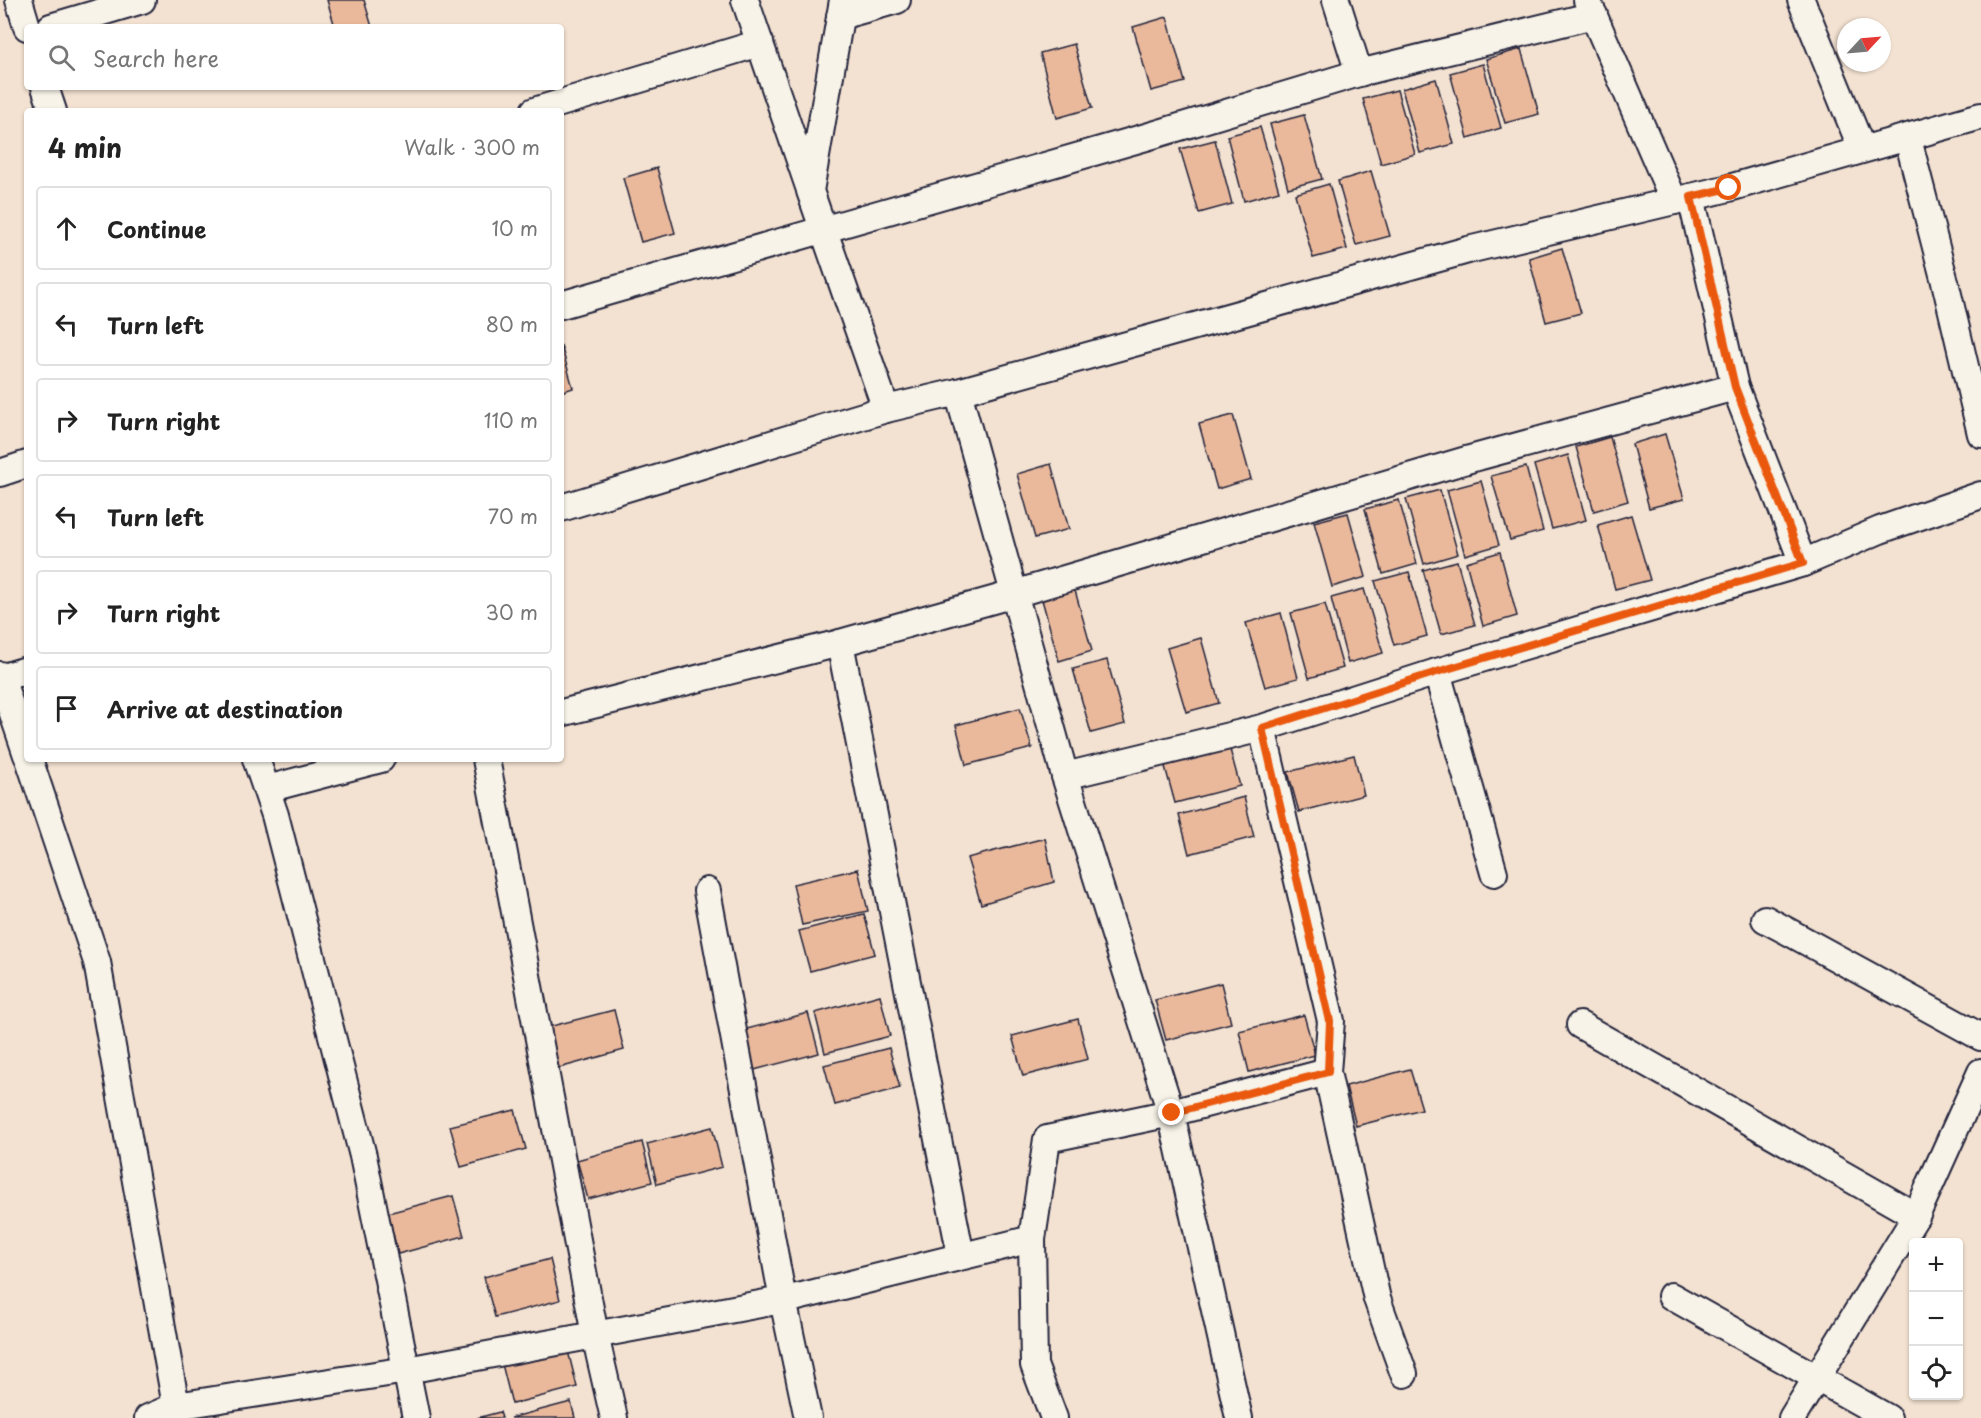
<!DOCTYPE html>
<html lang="en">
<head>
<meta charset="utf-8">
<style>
  body { margin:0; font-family:"Playpen Sans",sans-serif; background:#f2f2f2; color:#222 }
  .controls { position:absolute; right:18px; bottom:18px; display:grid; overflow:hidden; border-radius:6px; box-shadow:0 2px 4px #0004 }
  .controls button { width:54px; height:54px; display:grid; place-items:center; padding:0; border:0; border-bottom:2px solid #e0e0e0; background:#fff; color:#222; font:30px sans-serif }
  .compass { position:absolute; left:1837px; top:18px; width:54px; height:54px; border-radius:50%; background:#fff; box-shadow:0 2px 4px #0004; rotate:64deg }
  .stop { position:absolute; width:18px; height:18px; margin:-14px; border:4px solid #ea580c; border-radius:50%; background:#fff }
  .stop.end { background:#ea580c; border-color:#fff; box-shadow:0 2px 6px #0008 }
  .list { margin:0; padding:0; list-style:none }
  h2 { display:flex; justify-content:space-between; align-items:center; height:78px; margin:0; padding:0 24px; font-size:26px }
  h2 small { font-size:20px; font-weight:400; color:#767676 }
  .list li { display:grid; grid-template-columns:39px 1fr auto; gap:18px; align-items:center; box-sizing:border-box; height:84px; margin:0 12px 12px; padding:0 12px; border:2px solid #e0e0e0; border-radius:6px }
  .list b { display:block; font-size:22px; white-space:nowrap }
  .list em { font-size:20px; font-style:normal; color:#767676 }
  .icon { flex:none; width:33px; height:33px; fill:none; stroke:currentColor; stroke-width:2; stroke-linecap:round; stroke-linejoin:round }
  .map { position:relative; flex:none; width:1981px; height:1418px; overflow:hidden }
  .search { position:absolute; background:#fff; box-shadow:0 2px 4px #0004; left:24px; top:24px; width:540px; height:66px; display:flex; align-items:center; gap:15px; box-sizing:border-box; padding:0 21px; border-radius:6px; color:#767676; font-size:22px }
  .panel { position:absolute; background:#fff; box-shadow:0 2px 4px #0004; left:24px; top:108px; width:540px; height:654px; border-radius:6px }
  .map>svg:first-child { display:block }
  .building { fill:#eab99b; stroke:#22223b; stroke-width:1.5 }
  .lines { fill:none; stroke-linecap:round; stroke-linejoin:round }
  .street-casing { stroke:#22223b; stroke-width:30 }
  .street { stroke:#f7f3e8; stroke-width:26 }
  .route { stroke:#ea580c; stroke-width:8 }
</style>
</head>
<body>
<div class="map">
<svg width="1981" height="1418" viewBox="0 0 1981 1418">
  <rect width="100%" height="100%" fill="#f3e2d1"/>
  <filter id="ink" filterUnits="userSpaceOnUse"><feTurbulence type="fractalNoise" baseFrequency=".0167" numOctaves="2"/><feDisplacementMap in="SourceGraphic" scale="12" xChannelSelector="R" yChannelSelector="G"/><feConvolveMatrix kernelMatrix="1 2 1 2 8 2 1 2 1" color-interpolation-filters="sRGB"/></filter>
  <g filter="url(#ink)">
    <!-- building -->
    <g class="building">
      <polygon points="327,0 364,0 372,27 335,27"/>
      <polygon points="1167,17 1185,82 1151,91 1133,27"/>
      <polygon points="1074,44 1092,108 1057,118 1040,53"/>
      <polygon points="1521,49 1539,114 1505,123 1486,59"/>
      <polygon points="1483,64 1501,128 1468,138 1450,73"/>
      <polygon points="1436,79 1454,144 1420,153 1402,89"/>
      <polygon points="1397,90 1415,154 1381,164 1363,99"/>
      <polygon points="1304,115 1322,179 1288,188 1270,124"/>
      <polygon points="1260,127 1279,191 1244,201 1227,136"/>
      <polygon points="1215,140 1232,204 1199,213 1180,149"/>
      <polygon points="657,168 675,233 641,242 623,178"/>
      <polygon points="1371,171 1390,236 1356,245 1338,181"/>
      <polygon points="1329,184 1347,249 1313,258 1295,194"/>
      <polygon points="1562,248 1581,313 1546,322 1529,258"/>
      <polygon points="561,345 573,388 561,392"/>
      <polygon points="1233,415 1251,479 1217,489 1199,424"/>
      <polygon points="1665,434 1684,499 1649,508 1632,444"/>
      <polygon points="1610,437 1628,501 1594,511 1576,447"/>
      <polygon points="1568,455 1586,520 1552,529 1534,465"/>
      <polygon points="1051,464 1069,529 1035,538 1017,474"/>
      <polygon points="1526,467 1543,531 1510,540 1491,476"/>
      <polygon points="1481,481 1499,545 1465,555 1447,490"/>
      <polygon points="1440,490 1458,554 1424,564 1406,499"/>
      <polygon points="1399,500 1417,564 1383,574 1365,509"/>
      <polygon points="1348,513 1366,577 1332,587 1314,522"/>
      <polygon points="1631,515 1650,580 1615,589 1598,525"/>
      <polygon points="1500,552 1517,616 1483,626 1466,562"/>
      <polygon points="1457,561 1475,625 1441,634 1423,570"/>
      <polygon points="1409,572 1427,636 1394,645 1375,581"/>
      <polygon points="1074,587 1092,651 1059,661 1041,596"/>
      <polygon points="1364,589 1383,653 1348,663 1331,598"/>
      <polygon points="1325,604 1343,668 1309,678 1291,613"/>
      <polygon points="1281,613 1298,678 1265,687 1246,623"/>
      <polygon points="1201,638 1219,703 1186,712 1167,648"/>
      <polygon points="1107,660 1125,724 1091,733 1073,669"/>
      <polygon points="1020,708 1032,748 966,765 956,725"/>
      <polygon points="1229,746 1240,786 1175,803 1164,763"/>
      <polygon points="1354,755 1364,795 1299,812 1288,772"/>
      <polygon points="1244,797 1254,837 1189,854 1179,815"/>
      <polygon points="1045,838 1054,882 981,904 967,858"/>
      <polygon points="858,869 868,911 802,925 793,884"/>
      <polygon points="864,914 875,954 810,971 799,931"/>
      <polygon points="1221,983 1231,1023 1166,1040 1155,1000"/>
      <polygon points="880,995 890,1036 825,1053 815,1013"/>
      <polygon points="614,1010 624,1050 559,1068 548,1027"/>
      <polygon points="808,1013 819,1053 754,1070 743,1030"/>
      <polygon points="1304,1015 1315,1055 1249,1072 1239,1031"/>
      <polygon points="1078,1019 1088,1059 1023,1076 1012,1036"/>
      <polygon points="889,1048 900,1088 835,1105 824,1065"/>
      <polygon points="1410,1069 1422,1109 1356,1126 1346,1086"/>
      <polygon points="515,1110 526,1149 461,1167 450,1126"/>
      <polygon points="712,1127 722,1167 657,1184 647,1144"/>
      <polygon points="642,1142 652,1182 588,1199 577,1160"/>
      <polygon points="453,1196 464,1236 398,1254 388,1213"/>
      <polygon points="550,1259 560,1300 495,1317 484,1277"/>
      <polygon points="567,1347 577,1387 512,1404 502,1364"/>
      <polygon points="571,1402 575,1418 510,1418"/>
      <polygon points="500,1412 502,1418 477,1418"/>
    </g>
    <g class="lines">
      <defs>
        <g id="street">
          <polyline points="19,0 27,27"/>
          <polyline points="745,0 809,187"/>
          <polyline points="843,0 810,191 886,409"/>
          <polyline points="1336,0 1359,73"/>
          <polyline points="1587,0 1674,201"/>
          <polyline points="1801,0 1862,149"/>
          <polyline points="840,16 897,0"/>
          <polyline points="51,27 142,0"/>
          <polyline points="45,87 53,111"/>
          <polyline points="534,111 760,43"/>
          <polyline points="1908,139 1946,286 1981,434"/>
          <polyline points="561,305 1153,135 1359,73 1594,15"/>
          <polyline points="958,392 1065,776 1262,728 1437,672 1803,563 1735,387 1691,197"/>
          <polyline points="0,473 27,464"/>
          <polyline points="561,508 886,409 958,392 1468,250 1729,188 1981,116"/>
          <polyline points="1803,563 1880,530 1981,495"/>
          <polyline points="840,643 961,1256"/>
          <polyline points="1437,672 1494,873"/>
          <polyline points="0,675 27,755"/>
          <polyline points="0,678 27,670"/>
          <polyline points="561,713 840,643 1014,594 1470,459 1735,387"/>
          <polyline points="1262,728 1331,1021 1327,1072 1377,1299 1404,1374"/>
          <polyline points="29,759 97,962 176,1406 407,1370 798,1297 1032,1239"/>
          <polyline points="256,759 275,815 363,1156 416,1418"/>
          <polyline points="486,759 595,1335 614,1418"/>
          <polyline points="267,789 381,759"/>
          <polyline points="707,891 783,1300 808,1418"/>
          <polyline points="1765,919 1981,1037"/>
          <polyline points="1580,1025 1916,1216"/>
          <polyline points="1671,1296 1888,1418"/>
          <polyline points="148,1418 176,1406"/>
          <polyline points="1054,1418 1034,1365 1032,1239 1047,1139 1171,1113 1065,776"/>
          <polyline points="1239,1418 1171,1113 1327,1072"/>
          <polyline points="1792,1418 1916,1216 1981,1072"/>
        </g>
      </defs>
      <!-- street casing -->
      <use href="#street" class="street-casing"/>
      <!-- street -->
      <use href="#street" class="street"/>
    </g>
  </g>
  <g class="lines" filter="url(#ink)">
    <!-- route -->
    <polyline class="route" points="1172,1113 1328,1072 1330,1021 1262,728 1437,672 1803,563 1735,387 1691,197 1729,188"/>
  </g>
</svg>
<div class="controls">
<button>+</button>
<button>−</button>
<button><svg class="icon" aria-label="locate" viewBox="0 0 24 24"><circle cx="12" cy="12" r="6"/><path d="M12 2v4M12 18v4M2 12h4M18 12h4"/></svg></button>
</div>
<svg class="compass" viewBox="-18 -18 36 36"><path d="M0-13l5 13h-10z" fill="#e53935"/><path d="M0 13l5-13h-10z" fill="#767676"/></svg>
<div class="stop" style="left:1729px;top:188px"></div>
<div class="stop end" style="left:1172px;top:1113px"></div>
<div class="search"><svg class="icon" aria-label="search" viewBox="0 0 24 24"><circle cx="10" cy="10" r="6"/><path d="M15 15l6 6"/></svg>Search here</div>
<section class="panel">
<h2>4 min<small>Walk · 300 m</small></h2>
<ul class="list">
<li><svg class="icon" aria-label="ahead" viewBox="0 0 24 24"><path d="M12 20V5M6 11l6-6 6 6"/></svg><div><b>Continue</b></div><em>10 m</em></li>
<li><svg class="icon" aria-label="left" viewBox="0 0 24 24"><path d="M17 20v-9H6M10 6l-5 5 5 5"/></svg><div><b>Turn left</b></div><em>80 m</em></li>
<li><svg class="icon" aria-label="right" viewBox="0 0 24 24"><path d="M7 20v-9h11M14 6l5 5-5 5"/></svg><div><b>Turn right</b></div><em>110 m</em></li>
<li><svg class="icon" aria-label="left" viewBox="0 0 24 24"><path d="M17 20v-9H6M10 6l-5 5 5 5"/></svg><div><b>Turn left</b></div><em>70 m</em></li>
<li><svg class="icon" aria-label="right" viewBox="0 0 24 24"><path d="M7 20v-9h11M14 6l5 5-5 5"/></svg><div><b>Turn right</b></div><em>30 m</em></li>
<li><svg class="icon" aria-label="arrive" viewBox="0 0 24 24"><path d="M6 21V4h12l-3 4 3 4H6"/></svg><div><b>Arrive at destination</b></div></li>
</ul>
</section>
</div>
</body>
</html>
